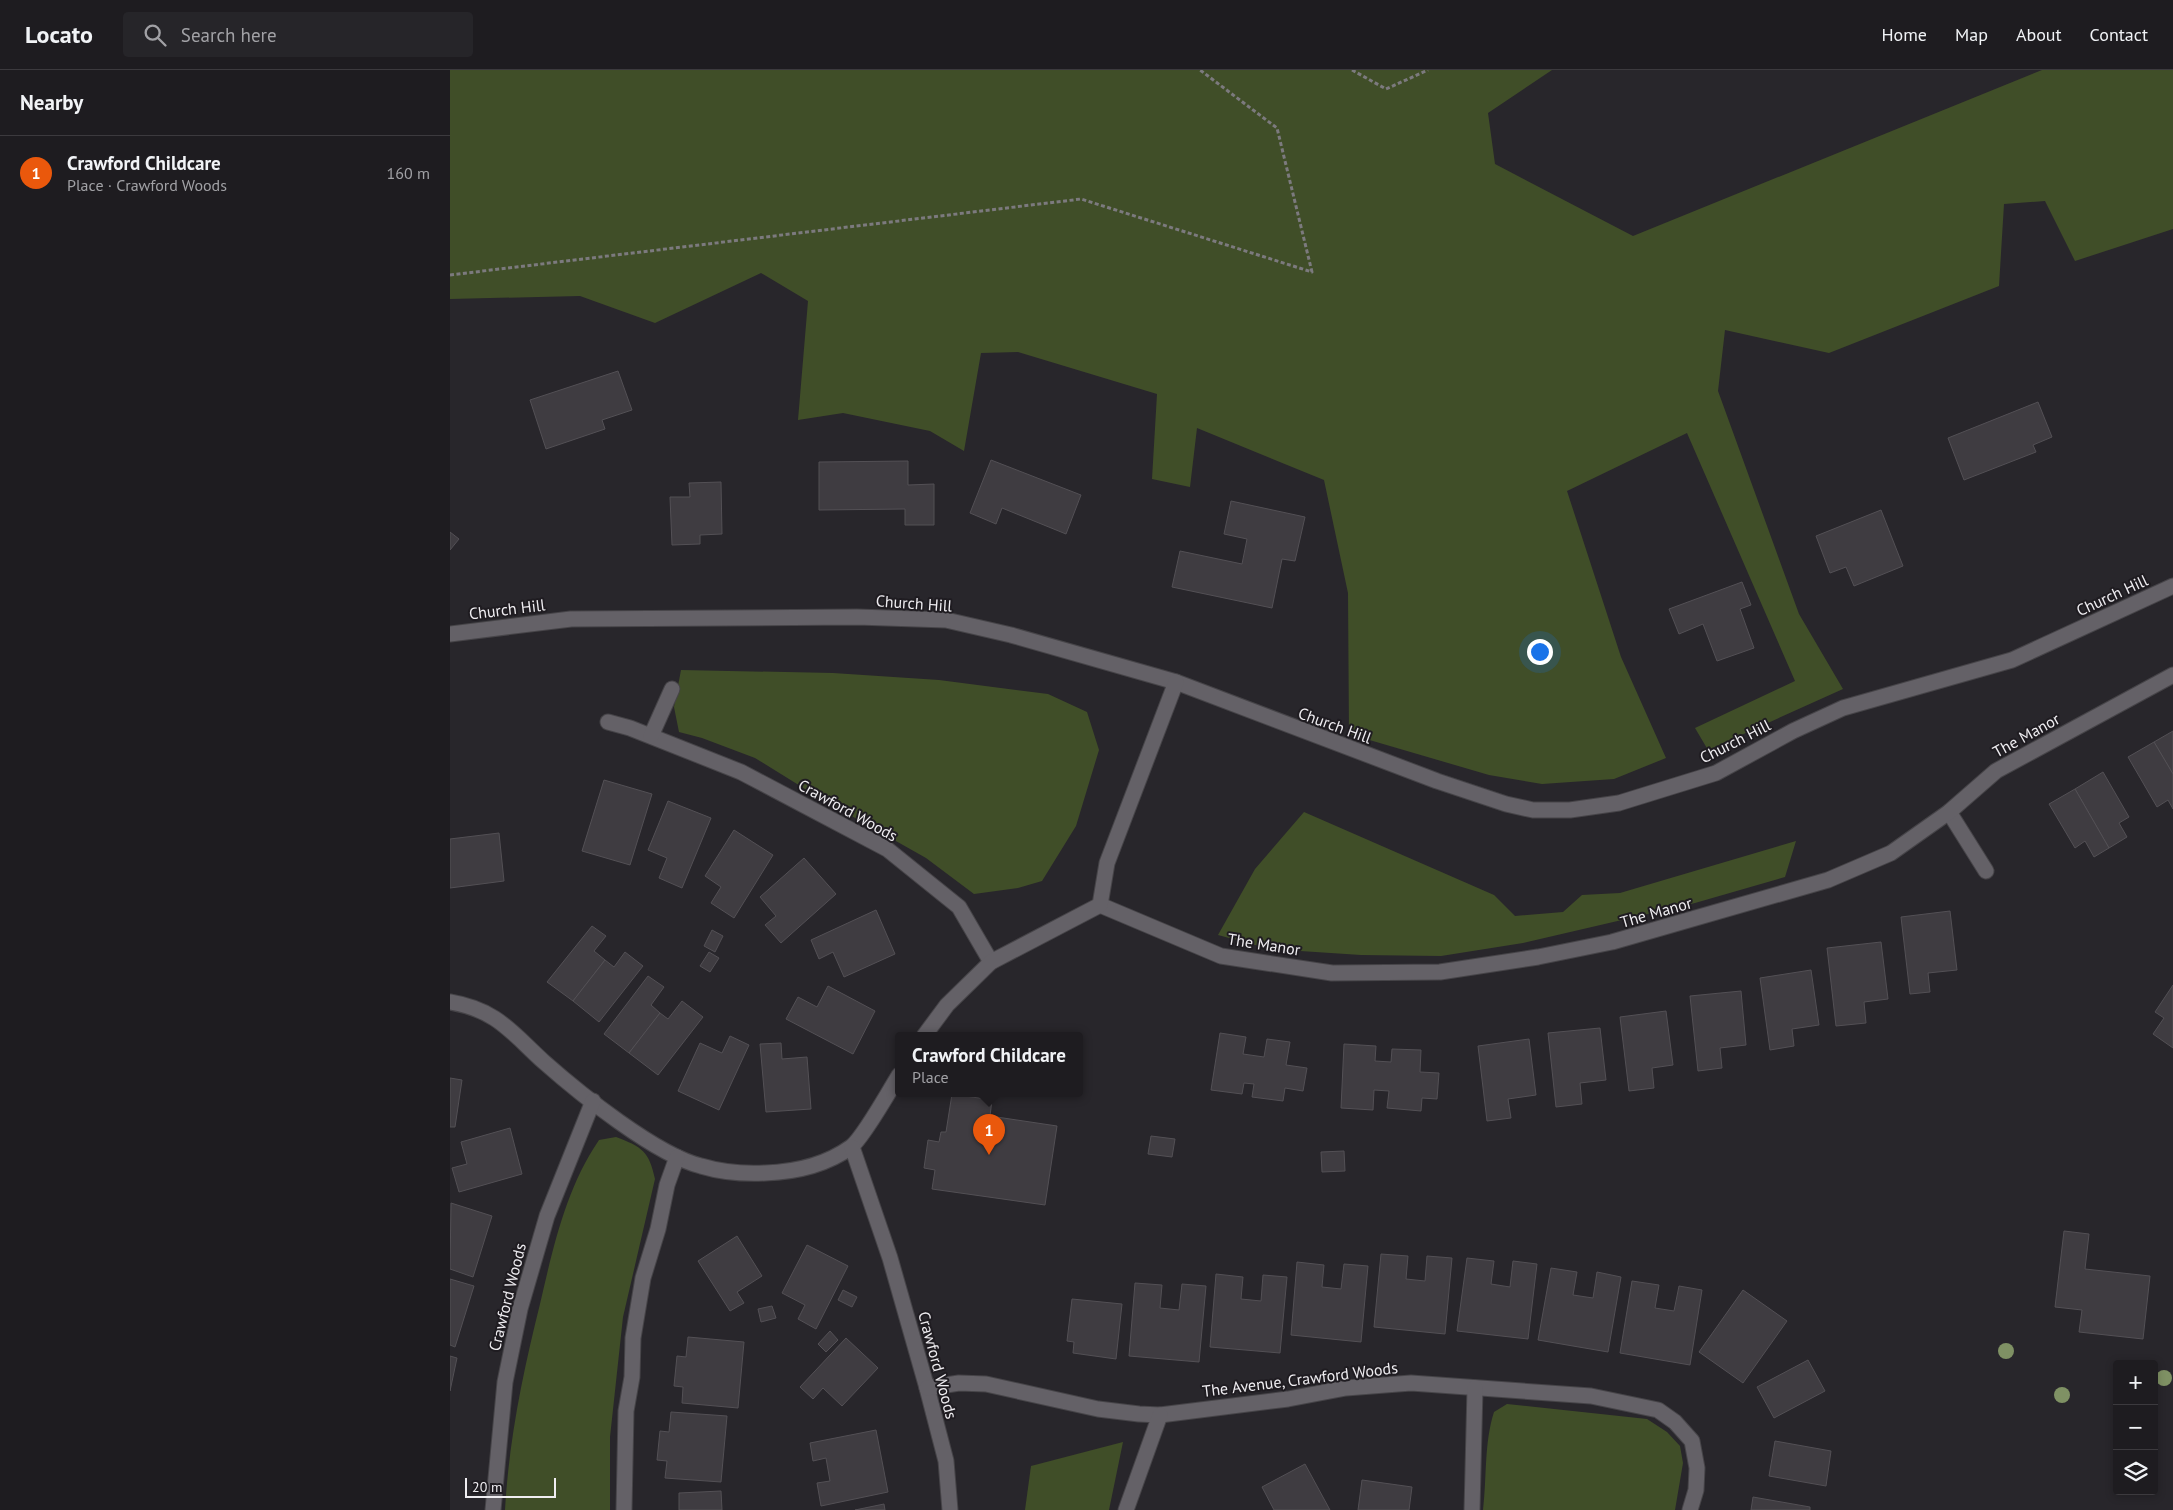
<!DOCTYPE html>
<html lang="en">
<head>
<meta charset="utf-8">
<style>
  body { margin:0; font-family:"PT Sans",sans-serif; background:#262529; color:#f1f3f6 }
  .controls { position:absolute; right:15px; bottom:15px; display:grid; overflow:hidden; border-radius:5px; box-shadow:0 2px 8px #0003 }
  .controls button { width:45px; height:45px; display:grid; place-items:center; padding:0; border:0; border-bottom:1px solid #3c3a3e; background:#1e1c20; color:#f1f3f6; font:25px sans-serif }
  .scale { position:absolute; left:15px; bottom:12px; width:91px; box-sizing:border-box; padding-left:5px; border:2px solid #efedf1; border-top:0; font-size:14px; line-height:18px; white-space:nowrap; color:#efedf1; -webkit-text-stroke:4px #1f1c21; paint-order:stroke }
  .you { position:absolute; left:1089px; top:581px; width:18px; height:18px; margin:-12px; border:4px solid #fff; border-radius:50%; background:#1a73e8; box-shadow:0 0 0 8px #1a73e833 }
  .badge { display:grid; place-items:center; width:32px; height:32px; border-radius:50%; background:#ea580c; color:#fff; font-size:16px; font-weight:700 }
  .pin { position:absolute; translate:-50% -41px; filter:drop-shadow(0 1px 2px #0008) }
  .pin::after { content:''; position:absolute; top:26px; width:18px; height:15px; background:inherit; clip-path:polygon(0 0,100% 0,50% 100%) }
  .popup { position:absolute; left:445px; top:962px; width:188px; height:65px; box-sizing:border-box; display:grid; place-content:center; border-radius:5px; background:#1e1c20; filter:drop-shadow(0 1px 4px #0005); font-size:16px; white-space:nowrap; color:#a1a1a5 }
  .popup b { font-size:19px; color:#f1f3f6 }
  .popup::after { content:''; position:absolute; left:50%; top:100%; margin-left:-10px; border:10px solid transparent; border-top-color:#1e1c20 }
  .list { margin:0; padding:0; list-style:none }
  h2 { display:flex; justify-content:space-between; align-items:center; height:65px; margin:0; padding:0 20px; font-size:21px }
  h2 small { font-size:16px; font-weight:400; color:#a1a1a5 }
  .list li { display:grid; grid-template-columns:32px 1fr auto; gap:15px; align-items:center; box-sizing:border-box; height:75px; padding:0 20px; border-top:1px solid #3c3a3e }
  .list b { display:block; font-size:19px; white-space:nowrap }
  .list p { margin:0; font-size:16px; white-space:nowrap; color:#a1a1a5 }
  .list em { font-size:16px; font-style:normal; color:#a1a1a5 }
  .icon { flex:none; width:28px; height:28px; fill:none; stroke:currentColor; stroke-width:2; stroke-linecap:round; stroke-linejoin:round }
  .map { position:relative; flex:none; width:1723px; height:1440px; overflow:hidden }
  header { display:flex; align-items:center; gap:30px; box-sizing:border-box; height:70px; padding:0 25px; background:#1e1c20; border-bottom:1px solid #3c3a3e }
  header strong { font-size:24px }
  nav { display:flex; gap:28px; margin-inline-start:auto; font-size:18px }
  .search { width:350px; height:45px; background:#262529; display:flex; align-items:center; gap:12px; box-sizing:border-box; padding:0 18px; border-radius:5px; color:#a1a1a5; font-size:19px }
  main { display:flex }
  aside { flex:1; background:#1e1c20 }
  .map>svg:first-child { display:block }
  .green { fill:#404e28 }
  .building { fill:#3f3c41; stroke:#535055 }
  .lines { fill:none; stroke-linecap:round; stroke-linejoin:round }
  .minor-casing { stroke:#464448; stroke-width:17 }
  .path { stroke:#7c7a7e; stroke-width:3; stroke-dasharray:4 2.5; stroke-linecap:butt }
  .minor { stroke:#646167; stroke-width:15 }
  .tree { fill:#7f9164 }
  .labels { text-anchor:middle; stroke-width:4; stroke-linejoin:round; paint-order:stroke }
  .street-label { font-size:16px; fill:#efedf1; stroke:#1f1c21 }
</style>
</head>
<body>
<header>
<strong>Locato</strong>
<div class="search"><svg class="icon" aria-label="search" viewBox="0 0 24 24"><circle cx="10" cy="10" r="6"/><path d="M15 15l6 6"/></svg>Search here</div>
<nav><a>Home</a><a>Map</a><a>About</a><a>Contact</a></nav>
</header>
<main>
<aside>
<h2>Nearby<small></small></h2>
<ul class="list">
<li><span class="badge">1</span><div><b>Crawford Childcare</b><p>Place · Crawford Woods</p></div><em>160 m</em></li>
</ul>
</aside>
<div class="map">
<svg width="1723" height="1440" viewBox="0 0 1723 1440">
  <rect width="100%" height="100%" fill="#28262b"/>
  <!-- green -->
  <g class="green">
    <polygon points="0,0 1102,0 1038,43 1045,94 1183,166 1592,0 1723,0 1723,159 1625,191 1595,131 1554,134 1549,216 1379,283 1275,260 1268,321 1349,544 1393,619 1258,680 1245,658 1345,611 1237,363 1117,421 1171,587 1216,688 1164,709 1092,714 1039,705 899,664 898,523 874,410 747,358 740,417 702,409 707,324 568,282 531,283 514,381 480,361 393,343 348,350 358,231 311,203 205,253 130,226 0,229"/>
    <polygon points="231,600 383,603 489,610 598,624 637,642 649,680 626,756 592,811 568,818 524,824 476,788 368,727 305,688 252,668 229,662 224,637"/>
    <polygon points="854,742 1044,825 1065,846 1113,842 1132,825 1170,823 1346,771 1335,807 1245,833 1073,873 991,886 911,885 820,879 768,865 805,799"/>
    <path d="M166 1067C192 1077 199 1081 205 1109L173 1247 160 1367V1440H55C59 1369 73 1302 90 1234 103 1178 116 1118 149 1070Z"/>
    <path d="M1057 1334 1197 1349 1217 1362 1230 1376 1233 1393 1225 1440H1033C1037 1407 1034 1373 1044 1342Z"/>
    <polygon points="673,1372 659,1440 575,1440 581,1396"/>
  </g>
  <!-- building -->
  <g class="building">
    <polygon points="168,301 182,340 152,350 155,359 96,379 80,330"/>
    <polygon points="1588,332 1602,367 1583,375 1586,382 1514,410 1498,368"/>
    <polygon points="541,390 631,425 616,464 552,438 546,454 520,443"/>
    <polygon points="458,391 458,415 484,414 484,455 455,455 455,439 369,440 369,392"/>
    <polygon points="271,412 272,464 250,465 250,474 222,475 220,427 240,427 239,413"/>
    <polygon points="781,431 855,447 845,491 832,489 822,538 722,517 730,481 792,494 797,469 774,464"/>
    <polygon points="1431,440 1453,496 1404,516 1396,497 1380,503 1366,466"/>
    <polygon points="0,462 9,469 0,480"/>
    <polygon points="1292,512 1301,535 1290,539 1304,578 1267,591 1253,554 1229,564 1219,539"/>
    <polygon points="1723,661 1723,704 1704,672"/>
    <polygon points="1704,672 1723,704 1723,739 1718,730 1707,737 1678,687"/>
    <polygon points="1653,702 1679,747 1669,753 1677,767 1659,778 1625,719"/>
    <polygon points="154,710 202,724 180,795 132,781"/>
    <polygon points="1625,719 1659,778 1644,787 1635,771 1625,778 1599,734"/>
    <polygon points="218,731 261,748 232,818 209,808 217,788 198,780"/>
    <polygon points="284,760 323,785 284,848 261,833 271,817 255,806"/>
    <polygon points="49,763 54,811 0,818 0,769"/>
    <polygon points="354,788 386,824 331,873 315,855 326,846 310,827"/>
    <polygon points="426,840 445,884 394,907 383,882 369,889 361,870"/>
    <polygon points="1500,841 1507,900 1478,903 1480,922 1460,924 1451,847"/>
    <polygon points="142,856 156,866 144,881 155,890 123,931 97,912"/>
    <polygon points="262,860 273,866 265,882 254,876"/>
    <polygon points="1431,872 1438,929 1414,932 1416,953 1386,956 1377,878"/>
    <polygon points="175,882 193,896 149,952 123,931 155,890 164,897"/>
    <polygon points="259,882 269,888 260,902 250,896"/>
    <polygon points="1361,900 1369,955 1342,959 1344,976 1320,980 1310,908"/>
    <polygon points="198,906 214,917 201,935 210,943 179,983 154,964"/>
    <polygon points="1723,915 1723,978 1703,964 1714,948 1705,942"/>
    <polygon points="378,916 425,941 403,984 336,949 348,927 367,937"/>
    <polygon points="1291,921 1296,975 1270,978 1272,998 1248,1001 1240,926"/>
    <polygon points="232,931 253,947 208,1005 179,983 210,943 218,949"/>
    <polygon points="1216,941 1223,995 1202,998 1204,1018 1179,1021 1170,947"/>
    <polygon points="1150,958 1156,1010 1130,1013 1132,1034 1106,1037 1098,963"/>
    <polygon points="770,963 796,967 793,984 814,987 817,969 840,972 836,995 857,998 853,1021 835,1018 833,1031 802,1027 804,1014 794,1013 792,1024 761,1020"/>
    <polygon points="280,966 299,975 269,1040 228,1021 250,973 272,983"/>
    <polygon points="1079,969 1086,1025 1058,1029 1061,1048 1037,1051 1028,976"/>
    <polygon points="331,973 332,989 357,987 361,1039 316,1042 310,974"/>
    <polygon points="894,974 926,976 925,991 941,992 942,979 971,980 970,1002 989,1003 987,1029 972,1028 971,1041 937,1038 939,1021 924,1020 923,1040 891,1038"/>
    <polygon points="0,1008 12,1010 5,1057 0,1057"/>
    <polygon points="502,1024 542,1030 540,1046 607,1056 595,1135 482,1119 485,1100 474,1098 478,1070 489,1072 491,1062 496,1062"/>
    <polygon points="60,1058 72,1104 9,1122 2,1098 17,1094 11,1072"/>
    <polygon points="701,1066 725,1069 722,1087 698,1084"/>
    <polygon points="894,1081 895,1101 872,1102 871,1082"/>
    <polygon points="1,1133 42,1146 23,1207 0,1199"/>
    <polygon points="1614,1161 1639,1164 1635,1199 1700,1206 1693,1269 1629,1262 1632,1240 1605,1237"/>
    <polygon points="287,1166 312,1206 287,1222 294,1233 280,1241 248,1191"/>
    <polygon points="357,1175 398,1196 366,1259 348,1249 355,1235 332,1223"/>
    <polygon points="931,1184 958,1186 956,1209 975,1211 977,1186 1002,1188 995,1264 924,1257"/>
    <polygon points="1017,1188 1044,1191 1041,1214 1060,1217 1063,1191 1087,1194 1078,1269 1007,1261"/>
    <polygon points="847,1192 874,1195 872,1217 891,1219 894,1194 918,1196 911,1272 841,1265"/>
    <polygon points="1101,1198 1127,1202 1123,1225 1143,1228 1147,1202 1171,1207 1158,1282 1088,1270"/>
    <polygon points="766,1204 793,1207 791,1229 811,1231 813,1205 837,1207 830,1283 760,1277"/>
    <polygon points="0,1209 24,1216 5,1277 0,1275"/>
    <polygon points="1182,1211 1209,1215 1205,1238 1224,1241 1229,1216 1252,1220 1240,1295 1170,1283"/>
    <polygon points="685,1213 712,1215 710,1238 729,1240 732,1214 756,1216 749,1292 679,1286"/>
    <polygon points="393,1220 407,1227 402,1237 388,1230"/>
    <polygon points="1293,1220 1337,1251 1293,1313 1249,1282"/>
    <polygon points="622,1229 672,1234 666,1289 623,1283 624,1272 617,1271"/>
    <polygon points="322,1236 326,1248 311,1252 308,1239"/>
    <polygon points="380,1261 388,1270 376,1282 368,1274"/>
    <polygon points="238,1267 294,1272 288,1338 232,1333 233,1317 224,1316 227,1286 236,1287"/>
    <polygon points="396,1268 428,1298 392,1336 373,1318 363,1329 350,1317"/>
    <polygon points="0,1286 7,1288 0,1321"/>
    <polygon points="1358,1290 1375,1321 1324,1348 1307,1317"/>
    <polygon points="221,1342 277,1346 271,1412 215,1408 217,1391 207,1390 210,1361 219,1362"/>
    <polygon points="426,1360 438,1422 371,1436 367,1413 380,1411 376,1388 363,1391 360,1373"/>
    <polygon points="1325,1371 1381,1381 1376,1416 1319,1406"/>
    <polygon points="855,1394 880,1440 824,1440 812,1417"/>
    <polygon points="912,1410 962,1417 959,1440 908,1440"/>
    <polygon points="271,1421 272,1440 229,1440 229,1423"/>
    <polygon points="1303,1427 1360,1437 1360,1440 1301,1440"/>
    <polygon points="434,1434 435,1440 405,1440"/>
  </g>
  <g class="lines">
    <defs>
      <g id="minor">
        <polyline points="0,564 121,549 407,547 496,550 561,565 726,612 987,711 1056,734 1083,740 1120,740 1169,733 1266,703 1343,661 1393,638 1562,590 1723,516"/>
        <polyline points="158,652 180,658 291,702 437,779 509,837 541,892"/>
        <polyline points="201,666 222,619"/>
        <polyline points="1499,742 1536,801"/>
        <polyline points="650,835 771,886 882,903 990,902 1088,887 1162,872 1378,810 1441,783 1499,742 1546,701 1723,605"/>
        <path d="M0 932C47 940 61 962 94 992 129 1023 206 1085 251 1096 271 1102 294 1104 315 1103 345 1102 376 1095 401 1077 413 1068 440 1020 449 1005"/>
        <polyline points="474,966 497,935 541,892 650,835 657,793 726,612"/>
        <polyline points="402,1077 440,1188 477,1318 496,1391 500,1440"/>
        <polyline points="477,1318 509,1313 536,1314 648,1339 689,1344 710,1345 838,1329 896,1318 961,1313 1141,1326 1208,1340 1225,1352 1242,1371 1247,1398 1246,1420 1240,1440"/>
        <polyline points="43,1440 55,1312 70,1239 97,1146 143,1031"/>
        <polyline points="174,1440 176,1341 182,1307 183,1268 193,1208 208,1159 217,1115 227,1087"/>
        <polyline points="676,1440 710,1345"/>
        <polyline points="1022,1440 1025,1318"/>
      </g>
    </defs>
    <!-- minor casing -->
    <use href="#minor" class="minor-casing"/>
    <!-- path -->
    <g class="path">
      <polyline points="902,0 936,19 978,0"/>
      <polyline points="0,205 631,129 862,202 827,58 750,0"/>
    </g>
    <!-- minor -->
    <use href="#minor" class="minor"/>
  </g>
  <!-- trees -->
  <g class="tree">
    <circle cx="1556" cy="1281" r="8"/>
    <circle cx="1714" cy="1308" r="8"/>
    <circle cx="1612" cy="1325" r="8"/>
  </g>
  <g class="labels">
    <!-- street labels -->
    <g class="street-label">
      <text transform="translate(1662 525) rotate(-25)" y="6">Church Hill</text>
      <text transform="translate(464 533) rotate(4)" y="6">Church Hill</text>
      <text transform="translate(57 539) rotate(-7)" y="6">Church Hill</text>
      <text transform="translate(885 655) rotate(20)" y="6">Church Hill</text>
      <text transform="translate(1576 665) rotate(-29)" y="6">The Manor</text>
      <text transform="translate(1285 671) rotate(-27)" y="6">Church Hill</text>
      <text transform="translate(398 740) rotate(29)" y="6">Crawford Woods</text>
      <text transform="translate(1206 842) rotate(-16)" y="6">The Manor</text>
      <text transform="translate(814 874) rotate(9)" y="6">The Manor</text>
      <text transform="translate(57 1227) rotate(-76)" y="6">Crawford Woods</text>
      <text transform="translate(488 1295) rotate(75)" y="6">Crawford Woods</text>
      <text transform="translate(850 1309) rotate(-7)" y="6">The Avenue, Crawford Woods</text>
    </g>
  </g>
</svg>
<div class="controls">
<button>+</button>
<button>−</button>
<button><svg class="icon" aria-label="layers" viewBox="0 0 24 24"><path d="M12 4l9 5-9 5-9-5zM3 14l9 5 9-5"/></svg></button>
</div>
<div class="scale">20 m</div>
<div class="you"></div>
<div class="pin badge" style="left:539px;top:1085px">1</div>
<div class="popup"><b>Crawford Childcare</b>Place</div>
</div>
</main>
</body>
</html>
